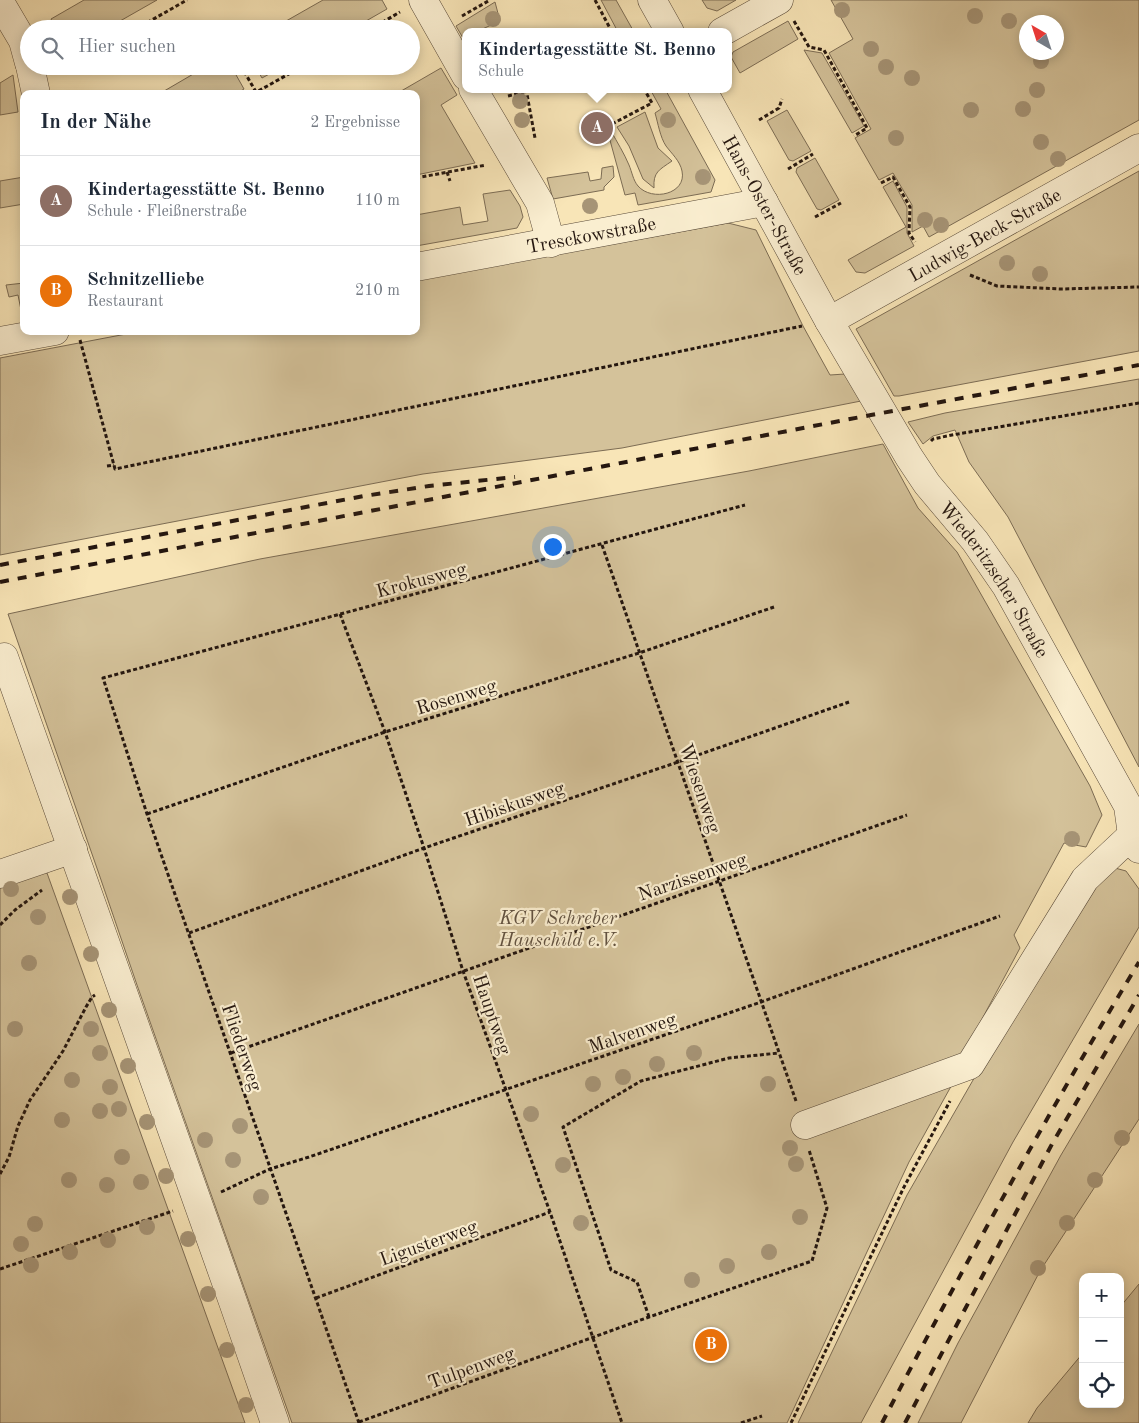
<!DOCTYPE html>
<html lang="de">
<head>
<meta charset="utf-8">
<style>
  body { margin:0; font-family:"Old Standard TT",serif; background:#f2f2f3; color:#1f2937 }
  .controls { position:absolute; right:15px; bottom:15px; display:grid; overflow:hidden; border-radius:10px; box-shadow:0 2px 12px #0003 }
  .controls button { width:45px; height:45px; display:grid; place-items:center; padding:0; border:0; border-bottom:1px solid #e0e1e3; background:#fff; color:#1f2937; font:25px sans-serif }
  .compass { position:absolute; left:1019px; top:15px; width:45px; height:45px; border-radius:50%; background:#fff; box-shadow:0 2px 12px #0003; rotate:321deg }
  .you { position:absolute; left:552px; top:546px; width:18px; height:18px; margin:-12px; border:4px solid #fff; border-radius:50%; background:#1a73e8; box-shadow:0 0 0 8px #1a73e833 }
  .badge { display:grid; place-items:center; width:32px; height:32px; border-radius:50%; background:#8f2418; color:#fff; font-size:16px; font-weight:700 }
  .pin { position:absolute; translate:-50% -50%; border:2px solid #fff; box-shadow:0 1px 5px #0006 }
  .popup { position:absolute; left:462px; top:28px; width:270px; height:65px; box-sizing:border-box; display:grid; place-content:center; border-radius:10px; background:#fff; filter:drop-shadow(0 1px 4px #0005); font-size:16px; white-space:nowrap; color:#747a83 }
  .popup b { font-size:19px; color:#1f2937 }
  .popup::after { content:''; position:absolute; left:50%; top:100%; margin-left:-10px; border:10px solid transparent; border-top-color:#fff }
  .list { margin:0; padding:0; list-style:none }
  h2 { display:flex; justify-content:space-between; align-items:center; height:65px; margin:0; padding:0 20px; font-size:21px }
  h2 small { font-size:16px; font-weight:400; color:#747a83 }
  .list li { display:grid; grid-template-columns:32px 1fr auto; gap:15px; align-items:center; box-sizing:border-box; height:90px; padding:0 20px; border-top:1px solid #e0e1e3 }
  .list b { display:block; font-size:19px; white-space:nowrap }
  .list p { margin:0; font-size:16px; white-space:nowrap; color:#747a83 }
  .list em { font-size:16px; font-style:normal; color:#747a83 }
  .icon { flex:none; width:28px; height:28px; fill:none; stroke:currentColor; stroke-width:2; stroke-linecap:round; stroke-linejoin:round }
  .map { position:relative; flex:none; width:1139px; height:1423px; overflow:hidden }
  .search { position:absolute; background:#fff; box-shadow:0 2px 12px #0003; left:20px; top:20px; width:400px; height:55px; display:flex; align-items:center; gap:12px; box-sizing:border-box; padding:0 18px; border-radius:28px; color:#747a83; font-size:19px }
  .panel { position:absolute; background:#fff; box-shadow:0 2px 12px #0003; left:20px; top:90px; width:400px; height:245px; border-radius:10px }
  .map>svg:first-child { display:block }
  .green { fill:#d4c29a; stroke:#7c6c54; fill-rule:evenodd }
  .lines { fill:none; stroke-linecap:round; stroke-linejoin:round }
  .minor-casing { stroke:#594a39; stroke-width:29 }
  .path { stroke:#24160f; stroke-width:3; stroke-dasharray:4 2.5; stroke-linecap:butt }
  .minor { stroke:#faeed0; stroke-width:28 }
  .rail { stroke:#24160f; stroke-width:4; stroke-dasharray:9 9; stroke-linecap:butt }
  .tree { fill:#a69476 }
  .labels { text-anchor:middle; stroke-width:4.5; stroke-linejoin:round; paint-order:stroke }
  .street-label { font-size:19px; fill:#24160f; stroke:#faeed0 }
  .park-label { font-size:19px; font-style:italic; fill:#625240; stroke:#faeed0 }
</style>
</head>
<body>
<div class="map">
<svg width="1139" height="1423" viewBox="0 0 1139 1423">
  <rect width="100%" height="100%" fill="#f8e5b7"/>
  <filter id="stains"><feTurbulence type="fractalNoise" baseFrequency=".004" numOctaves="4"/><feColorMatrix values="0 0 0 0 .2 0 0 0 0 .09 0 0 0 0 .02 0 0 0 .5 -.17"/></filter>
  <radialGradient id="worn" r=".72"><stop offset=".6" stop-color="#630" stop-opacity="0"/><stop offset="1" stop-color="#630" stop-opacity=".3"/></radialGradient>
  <!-- green -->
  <g class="green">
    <polygon points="84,0 157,0 106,29 56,29 51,19"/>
    <polygon points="323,0 382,0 387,9 352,29 272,29"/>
    <polygon points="601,0 616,0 634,32 618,32"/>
    <polygon points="702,0 736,0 717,11 707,8"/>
    <path d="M831 0H1139V120L929 237 923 226 912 232V205L893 173 879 180 855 138 871 129 829 53 853 39ZM1056 22V52H1026V22Z"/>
    <polygon points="495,2 500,21 476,32 466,32 466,37 463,38 456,26"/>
    <polygon points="788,21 798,39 740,73 731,57 733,52"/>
    <polygon points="804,50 822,53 864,126 852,133"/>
    <polygon points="207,66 231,66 244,89 236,94 159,94"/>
    <polygon points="255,66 284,66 262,78"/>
    <polygon points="441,68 457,95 441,105 475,163 416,175 416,94 396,94"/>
    <polygon points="13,75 18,112 0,115 0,83"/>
    <path d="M650 89H665L715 180 711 192 638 205 635 193 625 195 608 133 611 131C617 142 624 153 629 165 632 172 633 180 638 186 652 202 687 194 682 171 680 161 672 154 666 146 660 137 658 123 655 113L661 109Z"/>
    <polygon points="787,110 811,151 793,161 789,160 767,121"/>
    <path d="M645 112 658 148 672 161C659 170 653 172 654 188L643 179 629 146 617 127Z"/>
    <polygon points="815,158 839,200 821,210 817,209 796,172 797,168"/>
    <polygon points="613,166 614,177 604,187 604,190 553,199 547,178 588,172 590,181 601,179 602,168"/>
    <polygon points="1139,171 1139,351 899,396 894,396 856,329"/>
    <polygon points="24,177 24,204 0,208 0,181"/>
    <polygon points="893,181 907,207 907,233 914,246 865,273 856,272 848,260 906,227 883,187"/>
    <polygon points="510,190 520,206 523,217 517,228 416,246 416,215 460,207 463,225 488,221 483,194"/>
    <polygon points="728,223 756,230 803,326 830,375 845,374 861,401 622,448 423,474 0,555 0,358 142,331 416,331 416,280"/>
    <polygon points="24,283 24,315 22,315 18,295 9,297 6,285"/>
    <polygon points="1139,379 1139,767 1008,517 969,462 955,430 933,436 923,444 908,422 945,413"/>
    <polygon points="883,444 918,508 957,552 1090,786 1102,815 1086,847 1064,843 1014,935 1020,948 951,1077 954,1081 909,1162 787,1423 292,1423 137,985 99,874 8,614 260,559 749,471"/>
    <polygon points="1115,868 1126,871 1139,889 1139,927 1013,1142 861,1423 798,1423 907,1195 988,1054 1093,885"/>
    <polygon points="41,871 47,873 245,1423 0,1423 0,882"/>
    <polygon points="1139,1024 1139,1119 1040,1271 961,1423 918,1423 958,1343 1061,1155"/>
    <polygon points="1139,1284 1139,1423 1028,1423 1037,1408 1083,1353 1083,1404 1120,1404 1120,1307"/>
  </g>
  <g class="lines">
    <defs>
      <g id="minor">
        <polyline points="423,0 466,76"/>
        <polyline points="652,0 670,32"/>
        <polyline points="0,2 23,41 29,63"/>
        <polyline points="722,32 779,0"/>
        <polyline points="30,66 36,94"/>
        <polyline points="473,89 540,203 551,243"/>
        <path id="s1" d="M702 89 829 321 909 457 927 484 975 541 1006 586 1128 806 1132 835 1139 849"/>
        <path id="s2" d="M416 267 764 202"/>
        <path id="s3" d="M829 321 1139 148"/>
        <polyline points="0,341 55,331"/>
        <polyline points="4,657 233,1302 275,1423"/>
        <polyline points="0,874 73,849"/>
        <polyline points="805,1125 970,1065 1085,879 1132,835"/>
      </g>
    </defs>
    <!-- minor casing -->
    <use href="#minor" class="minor-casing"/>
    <!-- path -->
    <g class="path">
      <polyline points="595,0 612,32"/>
      <polyline points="462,16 490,0"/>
      <polyline points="794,21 809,47 824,50 867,128 854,136"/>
      <polyline points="136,29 187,0"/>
      <polyline points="371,29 400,12"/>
      <polyline points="241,66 256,92"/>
      <polyline points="58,72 68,66"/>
      <polyline points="526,89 535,138"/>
      <polyline points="253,94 303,66"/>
      <polyline points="508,96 532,90"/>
      <polyline points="759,120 779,108 782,99"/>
      <polyline points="612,124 652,103 644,89"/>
      <polyline points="788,169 813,154"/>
      <polyline points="447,172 450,181"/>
      <polyline points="416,178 486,165"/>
      <polyline points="881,183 893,177 910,207 909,233 915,242"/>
      <polyline points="815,217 841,203"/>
      <polyline points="970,275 997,286 1061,289 1139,287"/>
      <polyline points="80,340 115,469 802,326"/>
      <polyline points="931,441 933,439 952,435 1139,403"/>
      <polyline points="107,466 114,465"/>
      <polyline points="602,545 796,1101"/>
      <polyline points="340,614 385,732 424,848 463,971 550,1212 622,1423"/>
      <polyline points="147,814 385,732 639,653 774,607"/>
      <polyline points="0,925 15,910 42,890"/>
      <polyline points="189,933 424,848 678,762 849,702"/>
      <polyline points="231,1053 907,815"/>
      <polyline points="0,1174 9,1157 18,1126 30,1100 63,1051 86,1007 92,997 95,995"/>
      <polyline points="221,1192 270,1169 309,1157 761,1002 1000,916"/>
      <polyline points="0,1269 173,1211"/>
      <polyline points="316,1298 550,1212"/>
      <polyline points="649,1317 637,1282 611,1270 563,1127 641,1081 729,1058 779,1053"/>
      <polyline points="359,1422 649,1317 812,1261 827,1208 809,1150"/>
      <polyline points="359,1423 147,814 103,678 745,505"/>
      <polyline points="741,1423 762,1416"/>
      <polyline points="791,1423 904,1187 950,1101"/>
    </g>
    <!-- minor -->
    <use href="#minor" class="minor"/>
    <!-- rail -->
    <g class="rail">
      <polyline points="0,565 364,496 429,486 515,477"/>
      <polyline points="0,582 871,415 1139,365"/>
      <path d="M882 1423C963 1267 1048 1113 1139 962"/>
      <polyline points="905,1423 1052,1144 1139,995"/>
    </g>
  </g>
  <!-- trees -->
  <g class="tree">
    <circle cx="842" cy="10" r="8"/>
    <circle cx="975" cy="16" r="8"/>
    <circle cx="493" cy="19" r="8"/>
    <circle cx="1009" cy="21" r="8"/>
    <circle cx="871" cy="49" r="8"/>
    <circle cx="1041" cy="61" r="8"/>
    <circle cx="886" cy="67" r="8"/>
    <circle cx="912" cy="78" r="8"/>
    <circle cx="1037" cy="90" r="8"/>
    <circle cx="520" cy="101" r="8"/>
    <circle cx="1023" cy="109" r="8"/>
    <circle cx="971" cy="110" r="8"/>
    <circle cx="522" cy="120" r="8"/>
    <circle cx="668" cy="120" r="8"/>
    <circle cx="896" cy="138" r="8"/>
    <circle cx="1041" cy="142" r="8"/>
    <circle cx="1058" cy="159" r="8"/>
    <circle cx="703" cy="177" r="8"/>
    <circle cx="590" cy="206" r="8"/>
    <circle cx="925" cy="220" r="8"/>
    <circle cx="941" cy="225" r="8"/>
    <circle cx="1007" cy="263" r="8"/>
    <circle cx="1040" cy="274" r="8"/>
    <circle cx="1072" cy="839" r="8"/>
    <circle cx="11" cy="889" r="8"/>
    <circle cx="70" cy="897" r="8"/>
    <circle cx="38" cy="917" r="8"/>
    <circle cx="91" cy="954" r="8"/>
    <circle cx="29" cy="963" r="8"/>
    <circle cx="109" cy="1010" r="8"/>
    <circle cx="15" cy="1029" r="8"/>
    <circle cx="91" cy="1029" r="8"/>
    <circle cx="100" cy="1053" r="8"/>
    <circle cx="694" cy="1053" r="8"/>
    <circle cx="657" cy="1064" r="8"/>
    <circle cx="128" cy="1066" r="8"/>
    <circle cx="623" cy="1077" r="8"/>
    <circle cx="72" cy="1080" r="8"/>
    <circle cx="593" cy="1084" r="8"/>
    <circle cx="768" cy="1084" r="8"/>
    <circle cx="110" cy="1087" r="8"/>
    <circle cx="119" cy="1109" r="8"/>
    <circle cx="100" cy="1111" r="8"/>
    <circle cx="531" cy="1114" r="8"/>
    <circle cx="62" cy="1120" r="8"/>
    <circle cx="147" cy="1122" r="8"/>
    <circle cx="240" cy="1126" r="8"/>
    <circle cx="1122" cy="1138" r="8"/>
    <circle cx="205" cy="1140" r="8"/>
    <circle cx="790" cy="1148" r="8"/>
    <circle cx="122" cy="1157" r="8"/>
    <circle cx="233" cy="1160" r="8"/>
    <circle cx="796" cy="1164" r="8"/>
    <circle cx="563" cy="1165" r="8"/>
    <circle cx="166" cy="1176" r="8"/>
    <circle cx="69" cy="1180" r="8"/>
    <circle cx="1095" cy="1180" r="8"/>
    <circle cx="141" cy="1182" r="8"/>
    <circle cx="107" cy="1185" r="8"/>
    <circle cx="261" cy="1197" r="8"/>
    <circle cx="800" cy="1217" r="8"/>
    <circle cx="581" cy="1223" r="8"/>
    <circle cx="1067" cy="1223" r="8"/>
    <circle cx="35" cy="1224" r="8"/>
    <circle cx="147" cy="1227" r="8"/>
    <circle cx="188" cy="1239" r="8"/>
    <circle cx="108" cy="1240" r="8"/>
    <circle cx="21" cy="1244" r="8"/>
    <circle cx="70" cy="1252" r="8"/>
    <circle cx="769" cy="1252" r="8"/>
    <circle cx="31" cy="1265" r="8"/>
    <circle cx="727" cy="1266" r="8"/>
    <circle cx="1038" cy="1268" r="8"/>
    <circle cx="692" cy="1280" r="8"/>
    <circle cx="208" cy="1294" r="8"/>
    <circle cx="227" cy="1350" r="8"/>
    <circle cx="246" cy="1405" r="8"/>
  </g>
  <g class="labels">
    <!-- street labels -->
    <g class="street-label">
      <text dy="7" stroke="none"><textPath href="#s1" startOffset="132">Hans-Oster-Straße</textPath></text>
      <text dy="7" stroke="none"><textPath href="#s3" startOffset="178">Ludwig-Beck-Straße</textPath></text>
      <text dy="7" stroke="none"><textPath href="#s2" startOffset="178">Tresckowstraße</textPath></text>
      <text transform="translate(421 579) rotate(-15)" y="7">Krokusweg</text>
      <text dy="7" stroke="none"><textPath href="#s1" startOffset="572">Wiederitzscher Straße</textPath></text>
      <text transform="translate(456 696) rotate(-17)" y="7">Rosenweg</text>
      <text transform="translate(701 788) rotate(71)" y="7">Wiesenweg</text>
      <text transform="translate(514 803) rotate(-19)" y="7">Hibiskusweg</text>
      <text transform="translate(692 876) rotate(-19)" y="7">Narzissenweg</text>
      <text transform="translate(493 1014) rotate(71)" y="7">Hauptweg</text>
      <text transform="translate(632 1032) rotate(-19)" y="7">Malvenweg</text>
      <text transform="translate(243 1047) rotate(71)" y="7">Fliederweg</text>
      <text transform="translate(428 1242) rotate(-20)" y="7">Ligusterweg</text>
      <text transform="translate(471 1367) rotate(-20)" y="7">Tulpenweg</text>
    </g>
    <!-- park labels -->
    <g class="park-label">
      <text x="558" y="924">KGV Schreber<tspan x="558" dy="22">Hauschild e.V.</tspan></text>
    </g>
  </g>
  <rect width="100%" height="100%" filter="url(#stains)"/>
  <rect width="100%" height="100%" fill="url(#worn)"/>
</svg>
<div class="controls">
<button>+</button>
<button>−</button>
<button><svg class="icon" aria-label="locate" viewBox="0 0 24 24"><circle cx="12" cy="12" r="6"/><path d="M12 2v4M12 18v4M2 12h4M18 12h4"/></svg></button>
</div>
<svg class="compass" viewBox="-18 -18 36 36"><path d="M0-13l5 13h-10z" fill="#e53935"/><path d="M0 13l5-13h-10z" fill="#747a83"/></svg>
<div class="you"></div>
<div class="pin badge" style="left:597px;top:128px;background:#8d6e63">A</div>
<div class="popup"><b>Kindertagesstätte St. Benno</b>Schule</div>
<div class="pin badge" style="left:711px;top:1345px;background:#e8710a">B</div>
<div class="search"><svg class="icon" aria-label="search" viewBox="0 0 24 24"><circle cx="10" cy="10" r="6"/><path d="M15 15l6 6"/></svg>Hier suchen</div>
<section class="panel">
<h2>In der Nähe<small>2 Ergebnisse</small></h2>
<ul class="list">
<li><span class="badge" style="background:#8d6e63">A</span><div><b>Kindertagesstätte St. Benno</b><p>Schule · Fleißnerstraße</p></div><em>110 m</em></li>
<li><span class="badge" style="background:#e8710a">B</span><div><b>Schnitzelliebe</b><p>Restaurant</p></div><em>210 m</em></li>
</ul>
</section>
</div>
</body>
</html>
